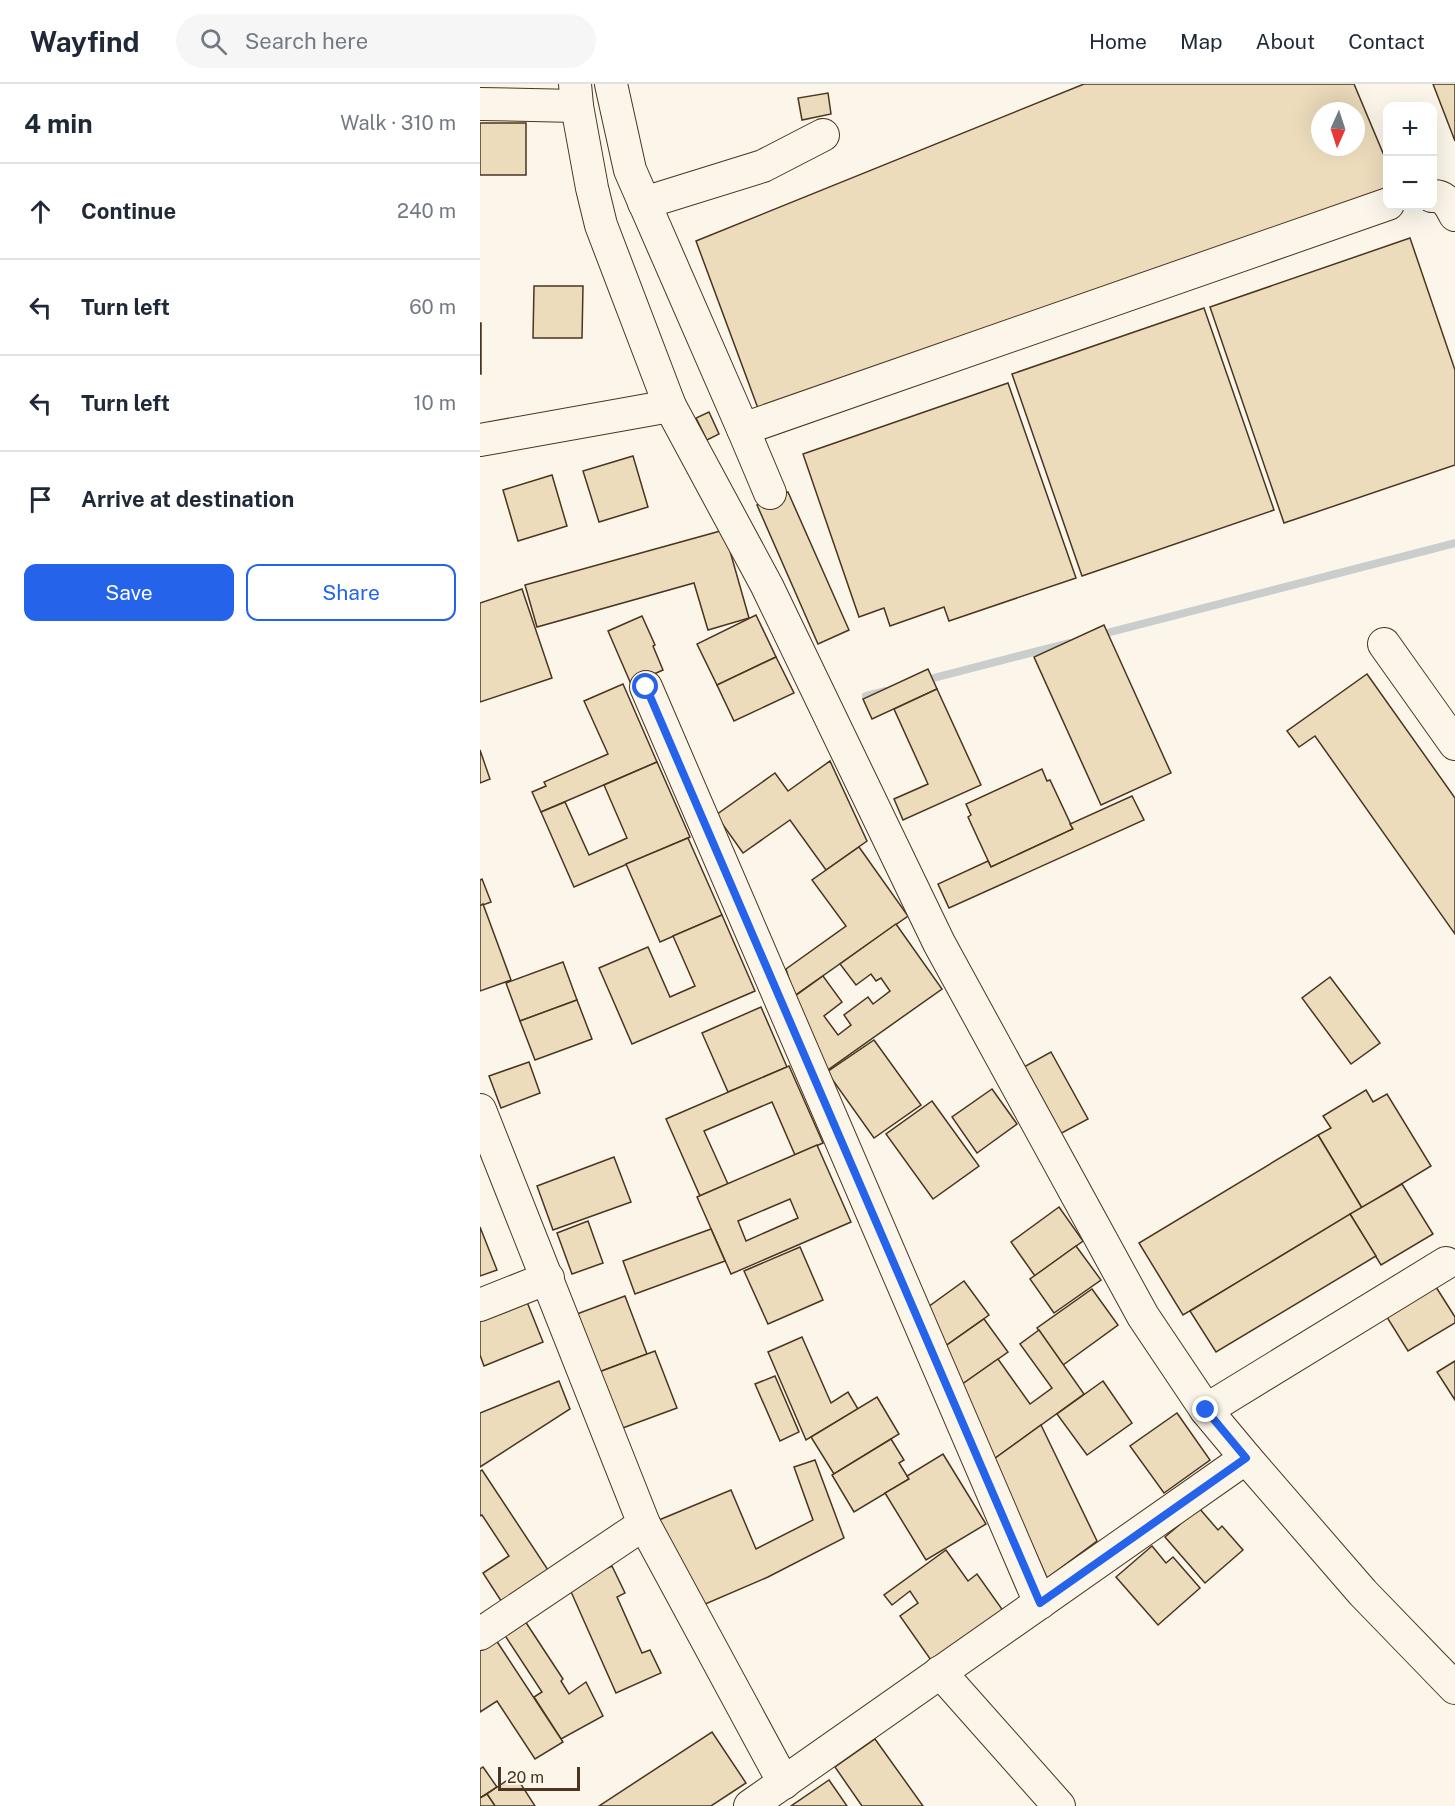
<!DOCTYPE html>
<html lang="en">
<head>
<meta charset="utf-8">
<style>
  body { margin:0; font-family:"Public Sans",sans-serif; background:#f6f6f7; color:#1f2937 }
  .controls { position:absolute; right:18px; top:18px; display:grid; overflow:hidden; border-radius:12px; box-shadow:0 6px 24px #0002 }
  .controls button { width:54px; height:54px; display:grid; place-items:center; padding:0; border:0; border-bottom:2px solid #e0e1e3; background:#fff; color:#1f2937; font:30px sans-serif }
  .compass { position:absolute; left:831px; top:18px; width:54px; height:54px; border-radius:50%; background:#fff; box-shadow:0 6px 24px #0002; rotate:183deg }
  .scale { position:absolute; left:18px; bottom:15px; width:82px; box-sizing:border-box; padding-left:6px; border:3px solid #4a3520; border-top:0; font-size:16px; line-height:21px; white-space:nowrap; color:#4a3520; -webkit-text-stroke:4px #fbf6e9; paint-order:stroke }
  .stop { position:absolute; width:18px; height:18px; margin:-14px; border:4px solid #2563eb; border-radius:50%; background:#fff }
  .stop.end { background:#2563eb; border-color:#fff; box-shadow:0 2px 6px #0008 }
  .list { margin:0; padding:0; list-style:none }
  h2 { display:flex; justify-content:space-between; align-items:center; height:78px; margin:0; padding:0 24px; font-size:26px }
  h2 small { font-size:20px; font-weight:400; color:#747a83 }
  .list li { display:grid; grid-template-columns:39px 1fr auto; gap:18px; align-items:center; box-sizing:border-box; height:96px; padding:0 24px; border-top:2px solid #e0e1e3 }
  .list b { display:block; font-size:22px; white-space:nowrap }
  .list em { font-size:20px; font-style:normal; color:#747a83 }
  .actions { display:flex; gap:12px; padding:18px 24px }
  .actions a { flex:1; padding:14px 0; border:2px solid #2563eb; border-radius:12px; text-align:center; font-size:21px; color:#2563eb }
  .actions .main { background:#2563eb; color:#fff }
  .icon { flex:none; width:33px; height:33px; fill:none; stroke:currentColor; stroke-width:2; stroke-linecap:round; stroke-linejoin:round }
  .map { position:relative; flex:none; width:975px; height:1722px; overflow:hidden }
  header { display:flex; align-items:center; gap:36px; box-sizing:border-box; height:84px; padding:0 30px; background:#fff; border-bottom:2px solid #e0e1e3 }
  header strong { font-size:28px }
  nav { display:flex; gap:33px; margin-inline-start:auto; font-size:21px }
  .search { width:420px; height:54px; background:#f6f6f7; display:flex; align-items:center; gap:15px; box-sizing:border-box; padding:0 21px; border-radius:33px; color:#747a83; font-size:22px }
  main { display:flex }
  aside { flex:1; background:#fff }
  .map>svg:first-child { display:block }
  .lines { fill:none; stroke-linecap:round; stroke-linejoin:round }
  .stream { stroke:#c9cecd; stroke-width:8 }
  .building { fill:#ecdcbc; stroke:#4a3520; stroke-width:1.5; fill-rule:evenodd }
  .minor-casing { stroke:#4a3520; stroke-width:34 }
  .minor { stroke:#fbf6e9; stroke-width:32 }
  .route { stroke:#2563eb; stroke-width:8 }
</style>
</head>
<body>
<header>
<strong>Wayfind</strong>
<div class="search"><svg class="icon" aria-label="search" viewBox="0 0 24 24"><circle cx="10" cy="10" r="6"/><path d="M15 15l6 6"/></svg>Search here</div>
<nav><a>Home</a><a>Map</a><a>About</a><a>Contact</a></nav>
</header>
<main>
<aside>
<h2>4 min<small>Walk · 310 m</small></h2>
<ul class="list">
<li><svg class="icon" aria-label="ahead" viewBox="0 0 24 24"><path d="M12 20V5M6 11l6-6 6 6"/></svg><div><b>Continue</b></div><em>240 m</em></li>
<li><svg class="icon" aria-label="left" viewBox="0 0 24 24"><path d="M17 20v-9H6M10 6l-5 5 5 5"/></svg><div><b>Turn left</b></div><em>60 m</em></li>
<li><svg class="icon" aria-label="left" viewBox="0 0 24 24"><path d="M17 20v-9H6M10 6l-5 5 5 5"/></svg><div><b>Turn left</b></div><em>10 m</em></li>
<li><svg class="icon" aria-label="arrive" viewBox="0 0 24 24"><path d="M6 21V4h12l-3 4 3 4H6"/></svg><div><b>Arrive at destination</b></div></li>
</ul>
<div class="actions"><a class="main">Save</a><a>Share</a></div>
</aside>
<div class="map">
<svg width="975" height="1722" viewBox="0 0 975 1722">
  <rect width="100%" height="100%" fill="#fbf6e9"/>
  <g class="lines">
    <!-- stream -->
    <g class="stream">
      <polyline points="619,551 975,459"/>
      <polyline points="442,597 589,559"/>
      <polyline points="386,612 406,607"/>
    </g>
  </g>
  <!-- building -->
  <g class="building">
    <path d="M604 0H874L908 81V108L279 327 216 157ZM840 27H876V63H840Z"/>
    <polygon points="953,0 975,0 975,57"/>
    <polygon points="348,9 351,30 322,36 318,14"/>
    <rect x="0" y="39" width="46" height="52"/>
    <polygon points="930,154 975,286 975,381 804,439 730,223"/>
    <polygon points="54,202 103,202 102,254 53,254"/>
    <polygon points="724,224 794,426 602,492 532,290"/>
    <rect x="0" y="239" width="1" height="51"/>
    <polygon points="528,299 596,494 469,537 464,523 410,542 404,524 379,533 323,370"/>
    <polygon points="229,328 239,350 227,356 216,334"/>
    <polygon points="153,372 168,423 119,438 103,387"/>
    <polygon points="72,391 87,442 38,457 23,406"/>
    <polygon points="308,408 369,546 338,560 277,421"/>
    <polygon points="244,446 269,534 228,546 214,499 57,543 45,501"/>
    <polygon points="42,505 72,594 0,618 0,519"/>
    <polygon points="276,531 296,573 237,601 217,560"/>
    <polygon points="162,532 175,561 173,562 183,586 151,600 128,547"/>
    <polygon points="624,541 691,689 621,721 554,573"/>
    <polygon points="296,573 314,609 254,637 237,601"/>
    <polygon points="448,585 457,605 392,635 383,615"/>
    <polygon points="887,590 975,714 975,850 835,652 819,663 807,647"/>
    <polygon points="143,600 177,678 61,728 52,708 66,702 64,698 128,670 104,617"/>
    <polygon points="457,605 501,701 423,736 414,715 448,700 414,625"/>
    <polygon points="0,666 10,695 0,699"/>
    <polygon points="350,677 387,757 346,786 310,736 263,769 236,731 295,689 308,707"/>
    <polygon points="177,678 210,753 94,803 61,728 85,718 109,771 147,754 124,701"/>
    <polygon points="562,685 567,697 570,696 593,745 511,783 488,733 491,731 486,720"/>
    <polygon points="652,712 664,736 469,824 458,800 508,777 511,783 593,745 590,740"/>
    <polygon points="208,754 242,831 180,858 146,780"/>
    <polygon points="379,763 428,832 314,912 306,885 366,842 332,796"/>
    <polygon points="2,795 11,818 0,822 0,796"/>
    <polygon points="3,820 31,896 0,907 0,822"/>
    <polygon points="242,831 275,907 152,960 119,884 168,863 190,913 215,902 193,852"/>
    <polygon points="416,840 462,905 342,990 311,915 343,892 362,918 344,932 358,951 371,941 364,931 388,913 393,920 410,907 401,894 396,897 391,890 376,901 360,880"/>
    <polygon points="83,878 97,916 40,937 26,899"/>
    <polygon points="850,893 900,959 871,980 822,914"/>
    <polygon points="97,916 112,955 55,976 40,937"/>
    <polygon points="281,923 307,983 248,1008 222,949"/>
    <polygon points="394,956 441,1021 394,1054 347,988"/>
    <polygon points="571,968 608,1035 578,1051 542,984"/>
    <polygon points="49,978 60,1009 21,1024 9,992"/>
    <polygon points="309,982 343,1059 315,1071 292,1018 224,1047 248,1100 220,1112 186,1035"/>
    <polygon points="512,1005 537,1040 497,1069 472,1033"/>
    <polygon points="886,1006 893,1018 907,1010 951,1082 882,1124 838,1051 851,1044 843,1032"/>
    <polygon points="452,1017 499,1082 453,1115 406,1050"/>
    <polygon points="838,1051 882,1124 703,1231 659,1159"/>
    <path d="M337 1061 371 1138 251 1190 217 1113ZM310 1115 318 1134 266 1157 258 1137Z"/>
    <polygon points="134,1073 151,1118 73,1146 57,1102"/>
    <polygon points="922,1100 953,1150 901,1181 870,1130"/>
    <polygon points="579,1123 603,1157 555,1192 531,1158"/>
    <polygon points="870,1130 896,1172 736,1268 710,1227"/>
    <polygon points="108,1137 123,1179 92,1190 77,1149"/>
    <polygon points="0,1143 17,1186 0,1192"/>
    <polygon points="231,1145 245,1177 155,1210 143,1177"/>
    <polygon points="596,1162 621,1196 574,1229 550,1195"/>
    <polygon points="320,1163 343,1216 288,1240 264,1187"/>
    <polygon points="949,1192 975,1233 975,1239 928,1267 900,1222"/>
    <polygon points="484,1197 509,1231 461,1265 437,1231"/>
    <polygon points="612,1205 638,1241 583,1281 557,1244"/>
    <polygon points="145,1212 167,1270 119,1288 97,1230"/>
    <polygon points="47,1218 63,1258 4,1282 0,1271 0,1236"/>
    <polygon points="504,1235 528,1268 481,1301 457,1268"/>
    <polygon points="559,1246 604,1310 514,1375 481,1301 518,1275 550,1320 572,1304 540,1260"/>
    <polygon points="322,1253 351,1319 368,1308 378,1325 326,1356 288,1268"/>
    <polygon points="175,1267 197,1324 140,1345 119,1288"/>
    <polygon points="975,1277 975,1316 957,1288"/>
    <polygon points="295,1292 319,1348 300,1357 275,1300"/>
    <polygon points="79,1297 90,1325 0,1383 0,1329"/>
    <polygon points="623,1297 652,1339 607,1371 577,1330"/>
    <polygon points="397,1313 419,1350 354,1390 331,1353"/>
    <polygon points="697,1329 730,1376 684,1409 650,1362"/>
    <polygon points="561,1341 617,1457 567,1494 514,1375"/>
    <polygon points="411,1355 424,1376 419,1379 429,1395 374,1428 352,1391"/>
    <polygon points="463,1370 506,1440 446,1476 405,1409 429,1395 427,1392"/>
    <polygon points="335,1376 364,1454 288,1493 216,1524 179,1436 251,1406 276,1465 333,1436 314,1383"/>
    <polygon points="2,1386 72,1492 25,1523 3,1489 29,1472 2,1431 0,1432 0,1387"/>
    <polygon points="719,1424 738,1446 742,1442 763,1466 725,1499 685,1453"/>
    <polygon points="672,1462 686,1479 693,1473 720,1504 678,1541 636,1493"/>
    <polygon points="466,1466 488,1497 497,1490 524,1528 453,1579 420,1532 438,1519 430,1507 412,1521 404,1511"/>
    <polygon points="132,1482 145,1509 137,1513 162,1569 170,1566 181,1589 136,1609 88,1501"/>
    <polygon points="43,1534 83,1595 81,1597 89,1610 106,1598 123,1632 81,1655 54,1613 62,1608 22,1547"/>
    <polygon points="14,1553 83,1658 55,1675 17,1617 0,1628 0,1563"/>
    <polygon points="232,1648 266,1699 231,1722 119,1722"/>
    <polygon points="395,1655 443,1722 382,1722 355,1683"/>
    <polygon points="3,1683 17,1703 0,1714 0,1685"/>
    <polygon points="35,1691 55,1722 15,1722 7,1710"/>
    <polygon points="349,1696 367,1722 311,1722"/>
    <polygon points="7,1710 15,1722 0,1722 0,1714"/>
  </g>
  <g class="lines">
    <defs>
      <g id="minor">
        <polyline points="95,0 97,22 112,104 121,141 190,322 287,502 459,859 663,1232 726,1326 766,1374 883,1509 975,1604"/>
        <polyline points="131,0 150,86 263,345 908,120"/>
        <polyline points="0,20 97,22"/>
        <path d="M952 112C965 111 970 121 975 131"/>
        <polyline points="164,119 283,82 343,51"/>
        <polyline points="263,345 290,409"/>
        <polyline points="0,356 190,322"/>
        <polyline points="904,560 975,660"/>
        <polyline points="166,603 560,1519"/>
        <polyline points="0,1026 164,1440 304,1699"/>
        <polyline points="0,1221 68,1194"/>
        <polyline points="726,1326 966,1179"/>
        <polyline points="0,1550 164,1440"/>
        <polyline points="460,1588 579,1722"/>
        <polyline points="270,1722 766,1374"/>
      </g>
    </defs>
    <!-- minor casing -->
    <use href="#minor" class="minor-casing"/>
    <!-- minor -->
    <use href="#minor" class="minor"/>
  </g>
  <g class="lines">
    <!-- route -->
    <polyline class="route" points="166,603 560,1519 766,1374 726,1326"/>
  </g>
</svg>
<div class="controls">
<button>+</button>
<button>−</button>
</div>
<svg class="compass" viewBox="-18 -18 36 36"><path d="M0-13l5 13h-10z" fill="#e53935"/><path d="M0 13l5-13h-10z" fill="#747a83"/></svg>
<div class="scale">20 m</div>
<div class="stop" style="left:166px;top:603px"></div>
<div class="stop end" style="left:726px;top:1326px"></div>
</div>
</main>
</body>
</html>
